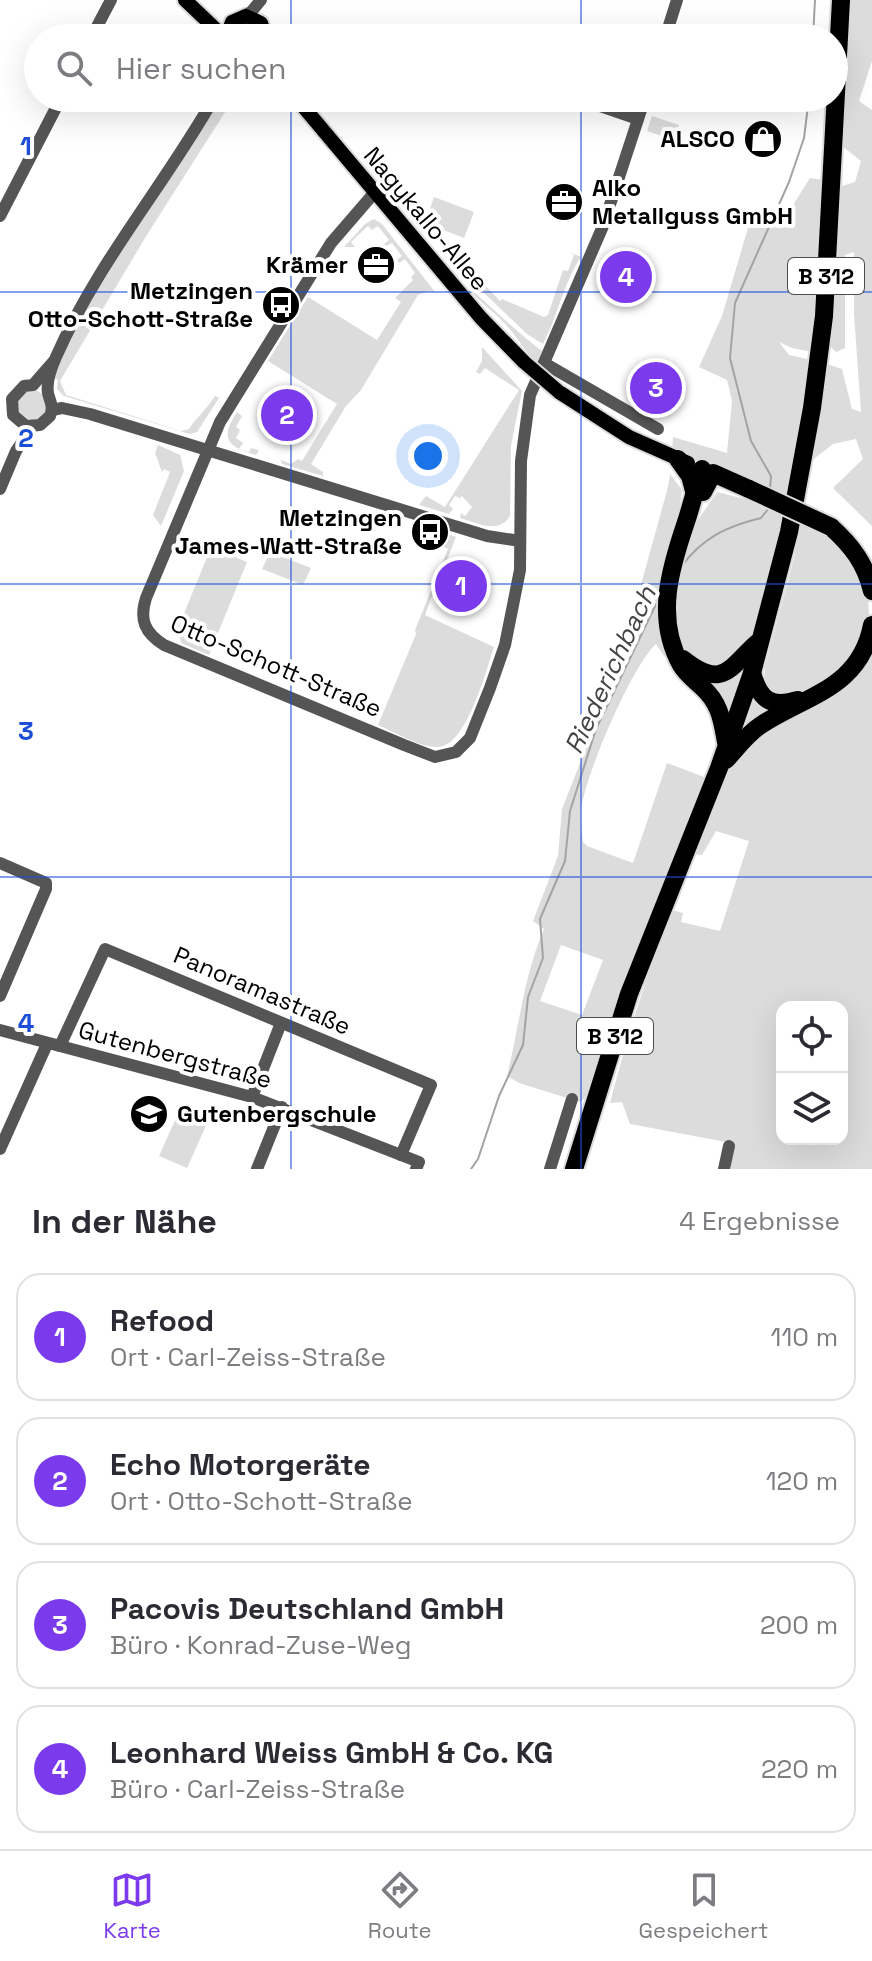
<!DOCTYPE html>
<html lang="de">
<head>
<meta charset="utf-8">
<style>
  body { margin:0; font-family:"Space Grotesk",sans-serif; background:#f7f7f7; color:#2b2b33 }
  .controls { position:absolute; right:24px; bottom:24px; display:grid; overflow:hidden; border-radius:16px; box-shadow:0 8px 32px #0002 }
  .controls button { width:72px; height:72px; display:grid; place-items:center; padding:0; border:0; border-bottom:2px solid #e1e1e2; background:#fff; color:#2b2b33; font:40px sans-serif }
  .you { position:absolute; left:428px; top:456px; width:28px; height:28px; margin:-20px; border:6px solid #fff; border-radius:50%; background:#1a73e8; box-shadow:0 0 0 12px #1a73e833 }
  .badge { display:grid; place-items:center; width:52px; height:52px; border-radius:50%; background:#7c3aed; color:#fff; font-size:26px; font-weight:700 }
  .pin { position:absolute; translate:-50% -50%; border:4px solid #fff; box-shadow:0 2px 8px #0006 }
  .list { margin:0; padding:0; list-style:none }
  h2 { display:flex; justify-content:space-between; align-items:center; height:104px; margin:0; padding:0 32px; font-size:34px }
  h2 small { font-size:26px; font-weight:400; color:#7c7c81 }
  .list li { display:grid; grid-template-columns:52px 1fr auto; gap:24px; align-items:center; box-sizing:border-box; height:128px; margin:0 16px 16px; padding:0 16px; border:2px solid #e1e1e2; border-radius:24px }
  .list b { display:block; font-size:30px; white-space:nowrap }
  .list p { margin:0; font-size:26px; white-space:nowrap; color:#7c7c81 }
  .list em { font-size:26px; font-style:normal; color:#7c7c81 }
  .icon { flex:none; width:44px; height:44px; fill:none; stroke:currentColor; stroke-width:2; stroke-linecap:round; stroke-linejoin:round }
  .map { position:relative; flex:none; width:872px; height:1169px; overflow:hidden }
  .search { position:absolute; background:#fff; box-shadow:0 8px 32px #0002; left:24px; right:24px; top:24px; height:88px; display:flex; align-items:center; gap:20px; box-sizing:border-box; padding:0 28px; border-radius:44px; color:#7c7c81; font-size:30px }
  .sheet { height:680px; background:#fff }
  nav { display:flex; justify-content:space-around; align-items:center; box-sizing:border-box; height:112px; border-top:2px solid #e1e1e2; background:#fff; font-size:22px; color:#7c7c81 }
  nav a { display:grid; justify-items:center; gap:4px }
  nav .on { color:#7c3aed }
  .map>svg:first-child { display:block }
  .green { fill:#dcdcdc; fill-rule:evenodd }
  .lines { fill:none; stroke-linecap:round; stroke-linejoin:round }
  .stream { stroke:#a3a3a3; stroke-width:2 }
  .major-casing { stroke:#dbdbdb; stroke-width:18 }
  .highway-casing { stroke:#dbdbdb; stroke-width:22 }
  .minor { stroke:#555; stroke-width:12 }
  .major { stroke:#000; stroke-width:14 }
  .highway { stroke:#000; stroke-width:18 }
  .major-bridge-casing { stroke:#dbdbdb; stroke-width:18; stroke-linecap:butt }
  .highway-bridge-casing { stroke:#dbdbdb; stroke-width:22; stroke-linecap:butt }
  .major-bridge { stroke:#000; stroke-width:14 }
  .highway-bridge { stroke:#000; stroke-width:18 }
  .grid { fill:none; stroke:#1d4ed8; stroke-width:2; stroke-opacity:0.55 }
  .labels { text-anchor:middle; stroke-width:8; stroke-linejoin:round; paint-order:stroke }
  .shield { fill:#fff; stroke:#4c4c4c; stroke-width:2 }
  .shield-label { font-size:22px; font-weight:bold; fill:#000 }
  .poi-label { font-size:24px; font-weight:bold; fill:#000; stroke:#fff; text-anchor:end }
  .street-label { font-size:24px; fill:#000; stroke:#fff }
  .water-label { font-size:26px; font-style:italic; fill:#444; stroke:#fff }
  .grid-label { font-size:26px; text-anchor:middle; font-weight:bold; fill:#1d4ed8; stroke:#fff; stroke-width:8; stroke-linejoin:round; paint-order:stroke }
</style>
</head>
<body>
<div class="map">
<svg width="872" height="1169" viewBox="0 0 872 1169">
  <rect width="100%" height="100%" fill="#fff"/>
  <!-- green -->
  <g class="green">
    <polygon points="847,0 872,0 872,61 859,101 872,110 872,526 833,488 863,459 856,439 833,444 810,462 827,364 842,369 852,409 861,412 854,314 854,252 845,255 845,348 836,352 830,346 842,186 855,182 861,161 842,146"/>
    <polygon points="237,23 255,23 262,38 231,38"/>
    <path d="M220 98H234L145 238 60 381 66 395 181 431 189 429C196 418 207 409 215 396L219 398 197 432 190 434 64 396 57 389 58 380 54 378 83 308Z"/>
    <polygon points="652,116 679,125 676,141 647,131"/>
    <polygon points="810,178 825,180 824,246 812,352 792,348 779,342 789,355 812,360 791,497 726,474 672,451 673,437 727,453 732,401 727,380 699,367 722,316 750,221 767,224 775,213 788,213"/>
    <polygon points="434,197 474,212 464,238 425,223"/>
    <polygon points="374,219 382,224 435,292 429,291 418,295 361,390 346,406 311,464 323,472 323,476 282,464 281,460 291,464 298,459 302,461 337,404 268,361 308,297 377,340 401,302 395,298 413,280 411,277 415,273 405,259 399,263 397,260 402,256 392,243 386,246 384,244 389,240 378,226 372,230 368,226 351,242 355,247 344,247 365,224"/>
    <path d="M569 252 581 257C563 284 558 316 543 344L527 334 460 270 466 265 500 301 502 299 544 317 548 315 563 270 568 271 574 255Z"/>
    <path d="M471 289C494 310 517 332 542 351L537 363C525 352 519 339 508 327 496 313 482 304 469 290Z"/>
    <path d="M482 347 522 391 511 445 510 516C498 535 478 523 460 518L461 513 465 516 472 507 462 496 460 498 455 496 449 505 453 509 449 514 419 505 426 496 445 507 519 390 485 368 480 374 476 372 482 361Z"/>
    <circle cx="32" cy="405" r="15"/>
    <path d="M237 412 242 416 236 427 240 430 236 438 243 443 239 449 249 452 251 448 259 450 256 455C228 447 219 439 237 412Z"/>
    <polygon points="158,445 180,455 184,471 161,526 153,515 170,472 164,469 162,472 155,453"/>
    <path d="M670 474 682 490C680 505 678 520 674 534 661 582 647 611 672 658L664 656 656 644C631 667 585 776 581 810 580 821 582 831 583 842L587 846 633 863 667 763 704 777 667 870 590 1093 580 1102 519 1083 507 1076C519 1027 524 975 544 929L533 921 558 856 562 809 594 727 613 686 668 487ZM561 945 603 960 582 1015 540 1001Z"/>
    <polygon points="717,492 749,500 787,514 750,644 721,670 689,661 675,637 680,560 698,520"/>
    <polygon points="798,518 832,536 853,556 868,595 869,615 865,633 846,669 801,695 772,697 764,684 765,667 795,554"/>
    <path d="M445 533 456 537 435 590 445 595 443 600 432 596 425 615 494 647C486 671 466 748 437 747 418 747 395 732 378 725L416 634 415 630 448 549 444 547 448 538Z"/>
    <polygon points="182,535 247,562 209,655 181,643 178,628 210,550 181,538"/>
    <polygon points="270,552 311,568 303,585 262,569"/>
    <path d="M872 643V1169H731V1156L726 1142 630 1124 622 1102 610 1103C627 1037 647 973 672 910L683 913 681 922 720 931 749 841 716 831 702 855 694 854 730 767 776 719ZM782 1007H842V1139H782Z"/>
    <polygon points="749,659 729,723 694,672"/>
    <polygon points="752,691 788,708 735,744"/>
    <polygon points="181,1107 209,1119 187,1168 159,1156"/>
  </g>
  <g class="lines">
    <!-- stream -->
    <g class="stream">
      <polyline points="813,38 815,0"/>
      <polyline points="770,490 771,476 751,441 730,358 735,303 789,182 804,138 809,98"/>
      <path d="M681 567C702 538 727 526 761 518L769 508"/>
      <polyline points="471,1169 478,1159 499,1096 523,1045 528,997 543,958 540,919 565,861 570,811 596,729 659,598"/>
    </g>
    <defs>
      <g id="major">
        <polyline points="185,0 225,38"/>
        <polyline points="226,38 232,22 246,16 261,23 266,38"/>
        <polyline points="296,98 481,318 524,362"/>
        <polyline points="559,392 629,437 688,463"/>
      </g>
      <g id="highway">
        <polyline points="678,459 690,476 694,491"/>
        <path d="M702 469C696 486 692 504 686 522 670 569 655 618 681 665 686 674 695 680 702 687 720 703 722 720 726 742"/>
        <polyline points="703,492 713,473 749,489"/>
        <path d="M831 527C852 546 865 563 872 591"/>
        <path d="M683 659C723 691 730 667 757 643"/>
        <path d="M752 673C760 700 770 708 798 700"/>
        <path d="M726 760C738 747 747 734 761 725 807 695 860 688 872 625"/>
        <polyline points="574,1169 629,994 719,768 752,673 789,532 812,408 824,316 841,0"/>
      </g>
    </defs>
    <!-- major casing -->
    <use href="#major" class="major-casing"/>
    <!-- highway casing -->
    <use href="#highway" class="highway-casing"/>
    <!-- minor -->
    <g class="minor">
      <polyline points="242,17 251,12 261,0"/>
      <polyline points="91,38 111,0"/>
      <polyline points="665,38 677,0"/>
      <polyline points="577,98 638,119"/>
      <path d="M375 192 331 243 220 422 146 598C139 620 145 633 164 645L404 745 435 757 456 752 470 738 490 688 505 645 520 570 521 461 530 395 603 226 645 98"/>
      <polyline points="0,216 61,98"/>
      <path d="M54 361 33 385 24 386 12 399 13 415 26 426 40 425 50 416C54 406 50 402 48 393 46 382 52 366 56 357 97 263 164 186 214 98"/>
      <polyline points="544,363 658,429"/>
      <polyline points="52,410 62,408 90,414 487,536 520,541"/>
      <polyline points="0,489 16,451 33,426"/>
      <polyline points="0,863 46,883 46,889 0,996"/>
      <polyline points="0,1030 252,1097 419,1162 416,1169"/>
      <polyline points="60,1046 105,949 431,1085 401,1155"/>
      <polyline points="252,1097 281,1023"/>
      <polyline points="0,1149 47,1044"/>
      <polyline points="257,1169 282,1107"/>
      <polyline points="550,1169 572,1099"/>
      <polyline points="724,1169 729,1146"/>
    </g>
    <!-- major -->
    <use href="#major" class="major"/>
    <!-- highway -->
    <use href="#highway" class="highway"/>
    <defs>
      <polyline id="major-bridge" points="524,362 559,392"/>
      <polyline id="highway-bridge" points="749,489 831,527"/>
    </defs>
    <!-- major-bridge casing -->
    <use href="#major-bridge" class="major-bridge-casing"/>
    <!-- highway-bridge casing -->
    <use href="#highway-bridge" class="highway-bridge-casing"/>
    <!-- major-bridge -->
    <use href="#major-bridge" class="major-bridge"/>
    <!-- highway-bridge -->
    <use href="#highway-bridge" class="highway-bridge"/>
  </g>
  <!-- grid -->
  <path class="grid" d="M291 0V38M581 0V38M291 98V1169M581 98V1169M0 292H872M0 584H872M0 877H872"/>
  <!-- icons -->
  <defs>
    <symbol id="shop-disc" viewBox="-11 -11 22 22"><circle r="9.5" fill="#000" stroke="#fff"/><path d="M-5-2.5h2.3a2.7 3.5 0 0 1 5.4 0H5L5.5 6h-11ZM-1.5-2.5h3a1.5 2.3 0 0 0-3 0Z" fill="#fff"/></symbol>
    <symbol id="office-disc" viewBox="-11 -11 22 22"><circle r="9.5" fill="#000" stroke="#fff"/><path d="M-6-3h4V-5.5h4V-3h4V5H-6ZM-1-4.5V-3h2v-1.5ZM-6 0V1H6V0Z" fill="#fff"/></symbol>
    <symbol id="bus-disc" viewBox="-11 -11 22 22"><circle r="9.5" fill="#000" stroke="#fff"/><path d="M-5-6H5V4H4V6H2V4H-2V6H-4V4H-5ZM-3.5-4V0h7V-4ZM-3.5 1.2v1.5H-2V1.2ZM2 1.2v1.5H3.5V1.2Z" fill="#fff"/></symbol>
    <symbol id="school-disc" viewBox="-11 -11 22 22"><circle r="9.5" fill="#000" stroke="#fff"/><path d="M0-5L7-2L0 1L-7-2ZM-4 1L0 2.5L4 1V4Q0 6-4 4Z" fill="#fff"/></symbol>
  </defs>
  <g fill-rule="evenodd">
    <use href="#shop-disc" x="741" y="117" width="44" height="44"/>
    <use href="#office-disc" x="542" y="180" width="44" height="44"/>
    <use href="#office-disc" x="354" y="243" width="44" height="44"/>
    <use href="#bus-disc" x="259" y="283" width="44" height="44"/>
    <use href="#bus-disc" x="408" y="510" width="44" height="44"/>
    <use href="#school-disc" x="127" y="1092" width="44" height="44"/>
  </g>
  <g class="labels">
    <!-- shield labels -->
    <g class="shield">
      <rect x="788" y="258" width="76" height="36" rx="6"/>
      <rect x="577" y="1018" width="76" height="36" rx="6"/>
    </g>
    <g class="shield-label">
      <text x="826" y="284">B 312</text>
      <text x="615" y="1044">B 312</text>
    </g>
    <!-- poi labels -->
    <g class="poi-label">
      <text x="735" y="147">ALSCO</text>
      <text x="592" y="196" text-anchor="start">Alko<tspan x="592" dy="28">Metallguss GmbH</tspan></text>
      <text x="348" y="273">Krämer</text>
      <text x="253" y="299">Metzingen<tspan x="253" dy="28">Otto-Schott-Straße</tspan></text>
      <text x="402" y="526">Metzingen<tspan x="402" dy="28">James-Watt-Straße</tspan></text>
      <text x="177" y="1122" text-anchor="start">Gutenbergschule</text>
    </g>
    <!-- street labels -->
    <g class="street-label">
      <text transform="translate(426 219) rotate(50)" y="8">Nagykallo-Allee</text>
      <text transform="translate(276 666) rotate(23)" y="8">Otto-Schott-Straße</text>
      <text transform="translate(262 991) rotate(23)" y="8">Panoramastraße</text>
      <text transform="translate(175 1055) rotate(15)" y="8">Gutenbergstraße</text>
    </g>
    <!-- water labels -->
    <g class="water-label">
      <text transform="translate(610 670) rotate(-65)" y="9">Riederichbach</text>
    </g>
  </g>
  <g class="grid-label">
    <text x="26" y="155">1</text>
    <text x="26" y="447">2</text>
    <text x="26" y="740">3</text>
    <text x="26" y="1032">4</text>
  </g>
</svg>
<div class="controls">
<button><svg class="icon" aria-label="locate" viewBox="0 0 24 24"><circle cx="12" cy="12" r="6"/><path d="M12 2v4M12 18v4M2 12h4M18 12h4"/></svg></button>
<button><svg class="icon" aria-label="layers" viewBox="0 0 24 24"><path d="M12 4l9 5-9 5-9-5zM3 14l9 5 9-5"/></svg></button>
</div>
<div class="you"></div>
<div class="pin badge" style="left:461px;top:586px">1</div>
<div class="pin badge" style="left:287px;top:415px">2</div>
<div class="pin badge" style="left:656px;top:388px">3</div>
<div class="pin badge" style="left:626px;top:277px">4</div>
<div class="search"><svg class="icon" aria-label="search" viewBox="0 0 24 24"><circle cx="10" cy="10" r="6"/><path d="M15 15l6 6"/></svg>Hier suchen</div>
</div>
<section class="sheet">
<h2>In der Nähe<small>4 Ergebnisse</small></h2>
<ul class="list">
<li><span class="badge">1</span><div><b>Refood</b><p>Ort · Carl-Zeiss-Straße</p></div><em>110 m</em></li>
<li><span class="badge">2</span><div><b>Echo Motorgeräte</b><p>Ort · Otto-Schott-Straße</p></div><em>120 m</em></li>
<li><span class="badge">3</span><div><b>Pacovis Deutschland GmbH</b><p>Büro · Konrad-Zuse-Weg</p></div><em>200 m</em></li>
<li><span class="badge">4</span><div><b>Leonhard Weiss GmbH &amp; Co. KG</b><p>Büro · Carl-Zeiss-Straße</p></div><em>220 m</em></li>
</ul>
</section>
<nav>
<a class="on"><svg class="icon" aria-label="map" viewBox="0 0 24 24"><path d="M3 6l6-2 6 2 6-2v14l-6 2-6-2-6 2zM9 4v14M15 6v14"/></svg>Karte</a>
<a><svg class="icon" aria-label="directions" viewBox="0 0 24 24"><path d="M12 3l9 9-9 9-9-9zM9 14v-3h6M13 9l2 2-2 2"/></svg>Route</a>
<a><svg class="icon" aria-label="saved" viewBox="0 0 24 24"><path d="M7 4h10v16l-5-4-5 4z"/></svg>Gespeichert</a>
</nav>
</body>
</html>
